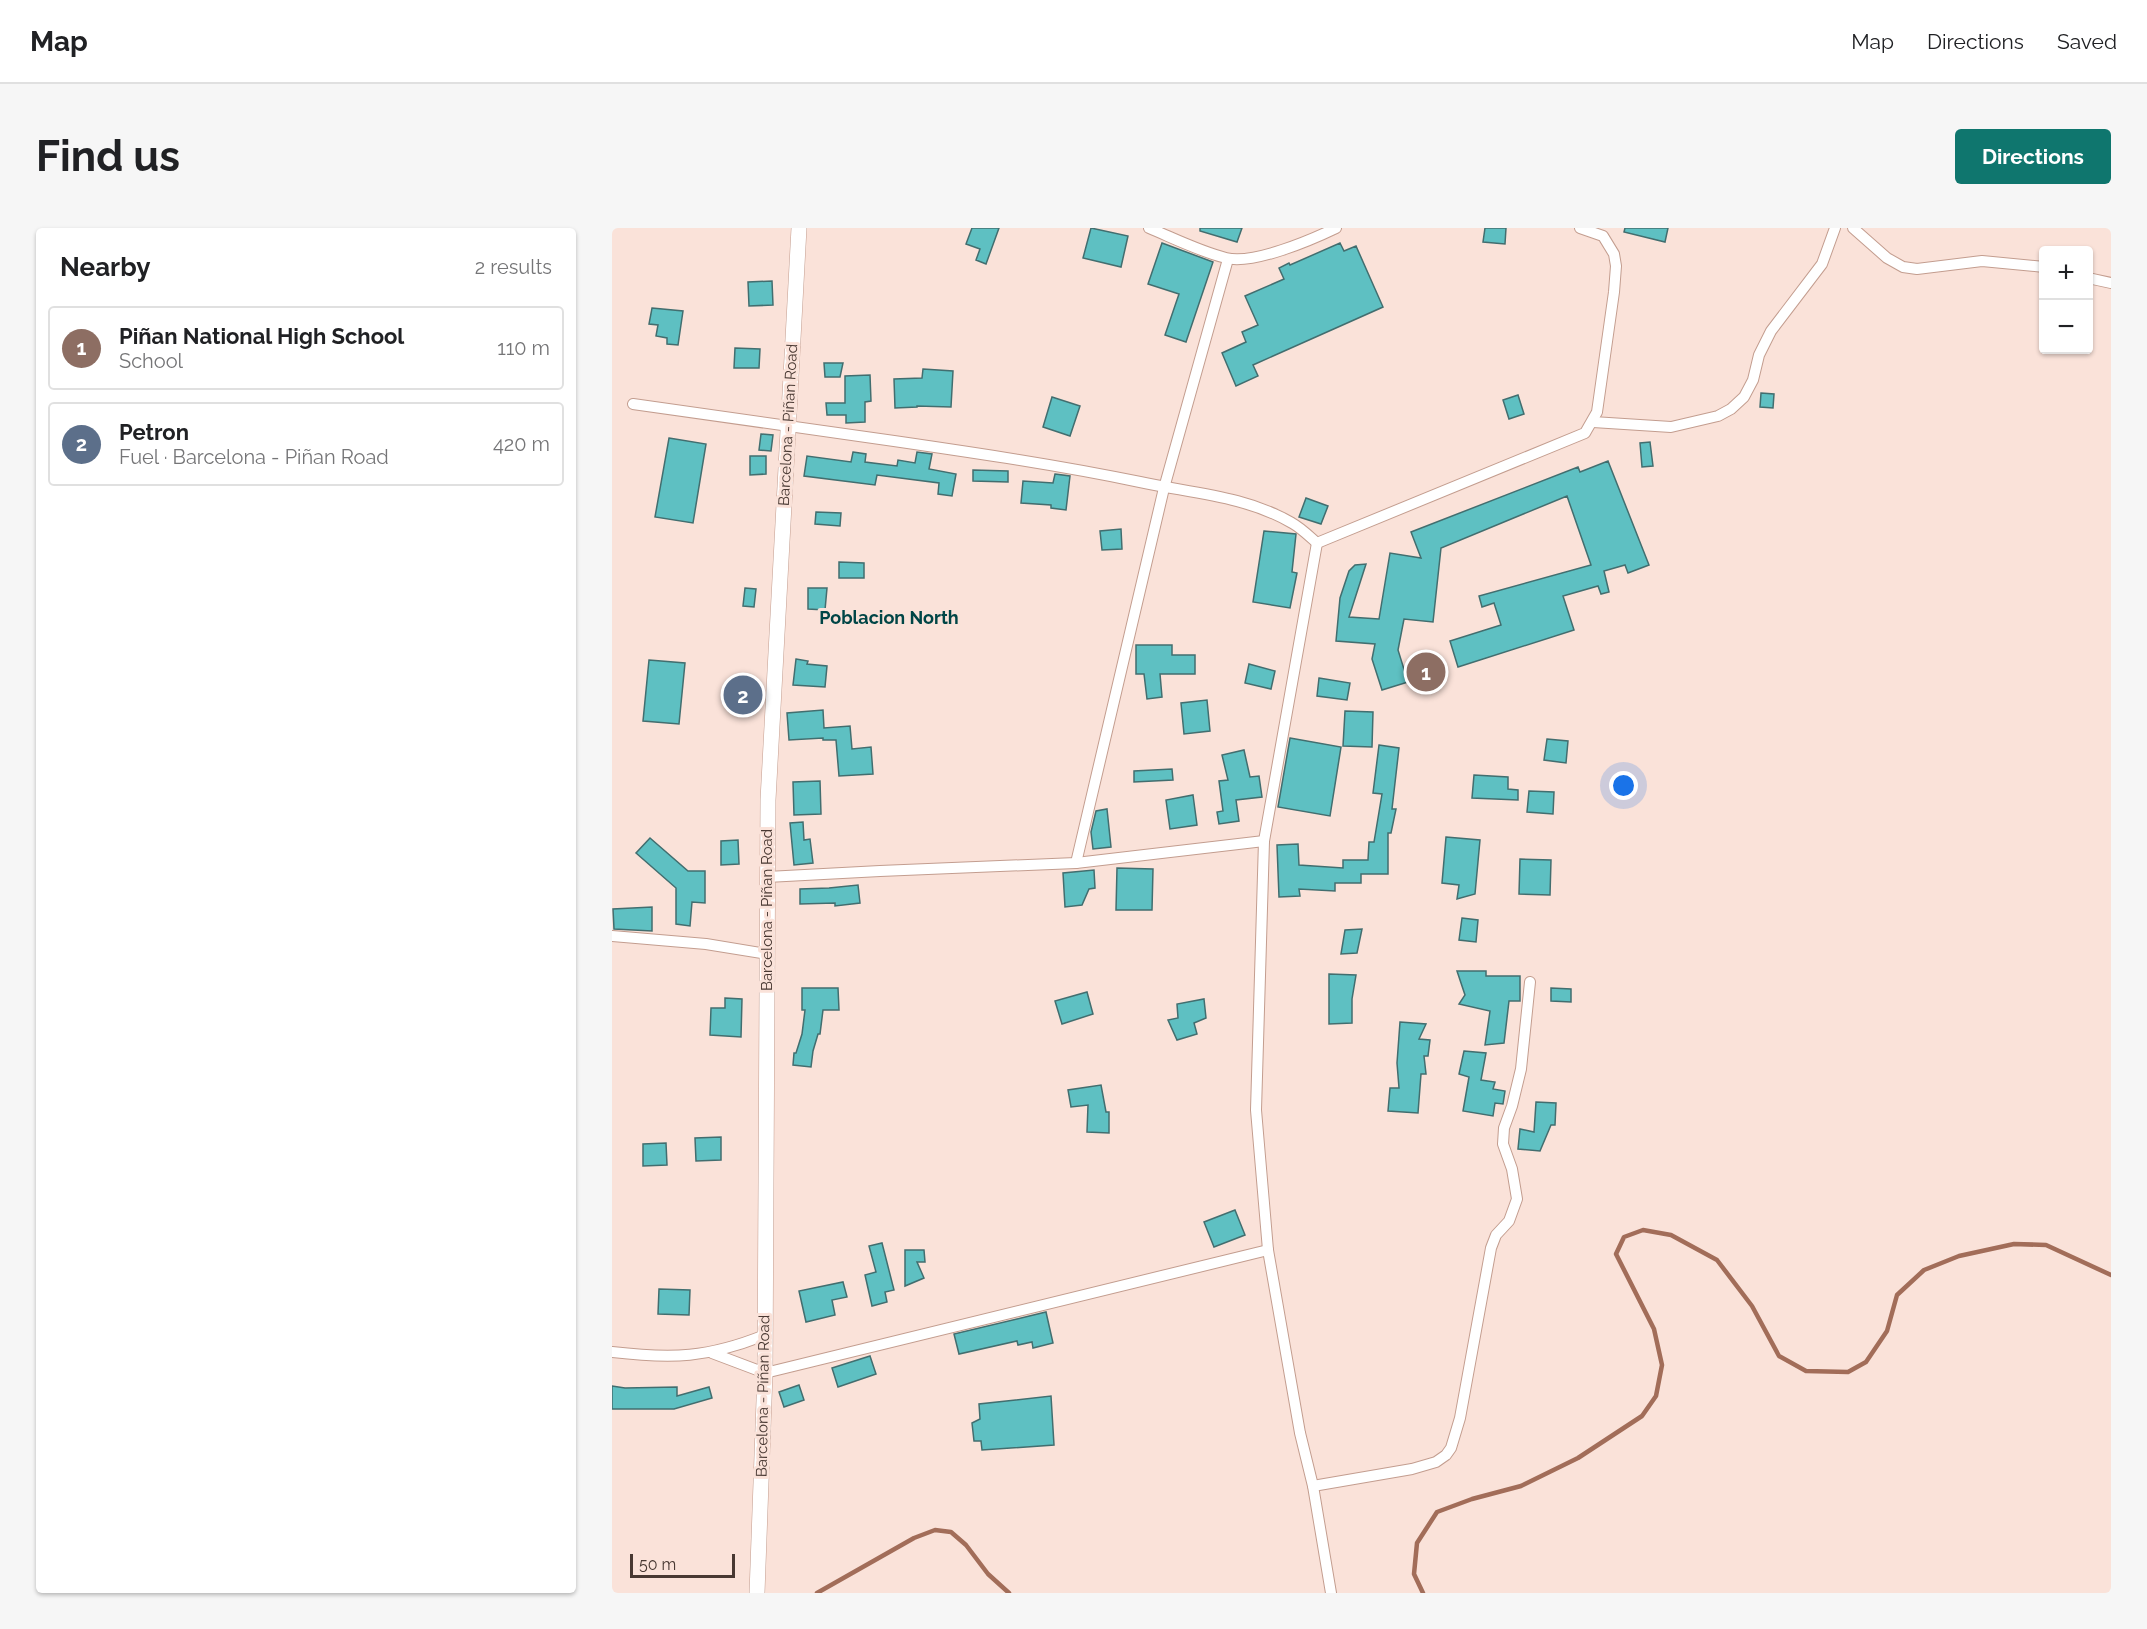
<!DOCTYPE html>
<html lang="en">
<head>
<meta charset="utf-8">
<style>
  body { margin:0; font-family:Raleway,sans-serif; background:#f6f6f6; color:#202124 }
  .controls { position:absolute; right:18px; top:18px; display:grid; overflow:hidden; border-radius:6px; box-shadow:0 2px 4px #0004 }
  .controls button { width:54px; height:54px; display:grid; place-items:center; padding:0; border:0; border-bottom:2px solid #e0e0e0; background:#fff; color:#202124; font:30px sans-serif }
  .scale { position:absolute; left:18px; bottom:15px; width:105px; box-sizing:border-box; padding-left:6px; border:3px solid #483832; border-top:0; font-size:16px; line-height:21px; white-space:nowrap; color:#483832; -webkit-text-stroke:4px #fae2d9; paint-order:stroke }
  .you { position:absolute; left:1012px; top:558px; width:21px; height:21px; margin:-15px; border:4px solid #fff; border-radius:50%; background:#1a73e8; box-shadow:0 0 0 9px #1a73e833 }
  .badge { display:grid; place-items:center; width:39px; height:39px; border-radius:50%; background:#0f766e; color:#fff; font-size:20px; font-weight:700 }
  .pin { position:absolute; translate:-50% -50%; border:3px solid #fff; box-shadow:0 2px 6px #0006 }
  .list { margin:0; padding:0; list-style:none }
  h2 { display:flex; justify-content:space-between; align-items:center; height:78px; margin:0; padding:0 24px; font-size:26px }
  h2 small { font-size:20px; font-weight:400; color:#757577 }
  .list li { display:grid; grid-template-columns:39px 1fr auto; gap:18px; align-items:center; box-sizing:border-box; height:84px; margin:0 12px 12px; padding:0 12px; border:2px solid #e0e0e0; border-radius:6px }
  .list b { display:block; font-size:22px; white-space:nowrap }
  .list p { margin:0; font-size:20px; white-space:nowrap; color:#757577 }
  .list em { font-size:20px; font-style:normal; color:#757577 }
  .map { position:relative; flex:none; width:1499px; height:1365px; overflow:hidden; border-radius:6px }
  header { display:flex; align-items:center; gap:36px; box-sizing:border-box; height:84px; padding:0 30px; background:#fff; border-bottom:2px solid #e0e0e0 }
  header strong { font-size:28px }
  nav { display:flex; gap:33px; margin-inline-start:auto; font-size:21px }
  .intro { display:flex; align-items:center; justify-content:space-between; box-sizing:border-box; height:144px; padding:0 36px }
  h1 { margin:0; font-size:42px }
  .button { padding:15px 27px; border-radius:6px; background:#0f766e; color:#fff; font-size:21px; font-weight:700 }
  main { display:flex; gap:36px; padding:0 36px }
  aside { flex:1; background:#fff; border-radius:6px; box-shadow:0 2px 4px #0004 }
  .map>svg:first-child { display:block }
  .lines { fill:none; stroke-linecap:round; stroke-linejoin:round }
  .stream { stroke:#a26d59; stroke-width:4.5 }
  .building { fill:#5ec0c2; stroke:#426e6f; stroke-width:1.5 }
  .minor-casing { stroke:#c39d8f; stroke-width:12 }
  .secondary-casing { stroke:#c39d8f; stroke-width:16 }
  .minor { stroke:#fff; stroke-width:10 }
  .secondary { stroke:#fff; stroke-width:15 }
  .labels { text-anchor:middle; stroke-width:6; stroke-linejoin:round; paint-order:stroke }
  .street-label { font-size:15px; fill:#483832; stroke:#fae2d9 }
  .quarter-label { font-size:18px; font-weight:bold; fill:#004546; stroke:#fae2d9 }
</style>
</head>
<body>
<header>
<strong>Map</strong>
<nav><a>Map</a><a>Directions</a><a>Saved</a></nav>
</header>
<div class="intro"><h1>Find us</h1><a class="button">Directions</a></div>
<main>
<aside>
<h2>Nearby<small>2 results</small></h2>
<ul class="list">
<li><span class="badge" style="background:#8d6e63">1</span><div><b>Piñan National High School</b><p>School</p></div><em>110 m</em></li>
<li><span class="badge" style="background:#5c6f8a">2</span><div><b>Petron</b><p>Fuel · Barcelona - Piñan Road</p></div><em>420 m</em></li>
</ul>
</aside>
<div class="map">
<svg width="1499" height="1365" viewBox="0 0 1499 1365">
  <rect width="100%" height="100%" fill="#fae2d9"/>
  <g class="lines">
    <!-- stream -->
    <g class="stream">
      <polyline points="205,1365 302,1310 323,1302 339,1304 354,1317 376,1346 397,1365"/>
      <polyline points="811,1365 802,1346 805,1315 825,1284 860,1271 909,1258 966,1230 1030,1188 1044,1168 1050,1137 1042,1101 1004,1026 1012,1009 1031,1002 1059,1007 1105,1032 1140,1078 1167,1128 1194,1143 1236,1144 1254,1134 1275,1103 1285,1067 1312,1042 1347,1028 1402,1016 1434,1017 1499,1047"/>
    </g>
  </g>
  <!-- building -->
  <g class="building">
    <polygon points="360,0 387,0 374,36 364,32 368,21 354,16"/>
    <polygon points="479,0 516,8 509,39 471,30"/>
    <polygon points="588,0 630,0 625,14 588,3"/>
    <polygon points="873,0 894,0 893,16 871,14"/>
    <polygon points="1013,0 1056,0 1053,14 1012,4"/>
    <polygon points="550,15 601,34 574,114 553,107 567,66 536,56"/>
    <polygon points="728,15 732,23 744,18 771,79 641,137 646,148 624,158 610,125 634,114 630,104 646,97 633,68 672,51 667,40 677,35 678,37"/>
    <polygon points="160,53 161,77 137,78 136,54"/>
    <polygon points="40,80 71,83 66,117 55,116 55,110 44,108 46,97 37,96"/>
    <polygon points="123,120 148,121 147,140 122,140"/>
    <polygon points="212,135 231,135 228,149 213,149"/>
    <polygon points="311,141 341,143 339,179 305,178 305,179 283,180 282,151 310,150"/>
    <polygon points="258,147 259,173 253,174 253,194 234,195 234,187 215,187 214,175 233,175 233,148"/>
    <polygon points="1149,165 1162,166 1161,180 1148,179"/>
    <polygon points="906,167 912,186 897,191 891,172"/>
    <polygon points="440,169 468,178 458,208 431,199"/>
    <polygon points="149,206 161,207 159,223 147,222"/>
    <polygon points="57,210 94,216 81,295 43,289"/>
    <polygon points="1038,214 1041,238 1030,239 1028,215"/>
    <polygon points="241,224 254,226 253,234 285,238 286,232 303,235 305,224 320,226 317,241 344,246 340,268 326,266 327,255 265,247 263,257 192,248 195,228 239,234"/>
    <polygon points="138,228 154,228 154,246 138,247"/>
    <polygon points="996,233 1037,337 1016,345 1013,337 992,343 997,364 989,366 986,358 951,368 962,402 846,439 838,413 889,397 882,375 870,379 867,368 979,337 955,268 829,320 821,394 792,391 786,422 796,454 770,462 760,431 763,416 724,413 728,370 737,343 743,337 754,336 737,389 767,391 778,325 809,330 799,304 966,239 968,244"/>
    <polygon points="361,242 396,243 396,254 361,253"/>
    <polygon points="443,246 458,248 454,282 439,280 439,277 409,275 411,253 441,255"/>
    <polygon points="694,270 716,278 709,296 687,289"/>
    <polygon points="204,284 229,285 228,298 203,296"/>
    <polygon points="509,301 510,321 490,322 488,303"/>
    <polygon points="652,303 684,306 680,344 685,345 678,380 641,374"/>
    <polygon points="227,334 252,335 252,350 227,350"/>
    <polygon points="133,360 144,361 142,379 131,378"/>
    <polygon points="196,360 215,360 213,382 196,381"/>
    <polygon points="524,417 560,417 560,427 583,427 583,446 548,446 550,469 535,471 532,446 524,446"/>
    <polygon points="184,431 196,433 195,436 215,438 213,459 181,457"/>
    <polygon points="37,432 73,435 67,496 31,493"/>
    <polygon points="637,436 663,443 659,461 633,455"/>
    <polygon points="707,450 738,455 735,472 705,468"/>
    <polygon points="124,457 140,459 138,477 122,475"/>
    <polygon points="595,472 598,503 572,506 569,475"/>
    <polygon points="211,482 212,500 238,498 240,521 259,519 261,546 227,548 224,512 211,512 211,510 177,512 175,485"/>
    <polygon points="733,483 761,484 760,519 731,518"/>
    <polygon points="678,510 729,519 718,588 666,579"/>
    <polygon points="935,511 956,513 954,535 932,532"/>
    <polygon points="767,517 787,520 780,581 784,581 779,605 776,605 776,646 749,646 749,655 723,655 723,663 687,661 688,668 667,669 665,617 686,616 687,637 731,640 731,632 756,632 757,614 762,614 770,566 761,565"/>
    <polygon points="632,522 638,549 647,548 650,569 624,572 627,593 607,596 605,584 611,583 607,553 616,552 610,527"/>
    <polygon points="560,541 561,552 522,554 522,543"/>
    <polygon points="862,547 896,549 896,561 906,562 906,572 860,570"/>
    <polygon points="208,553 209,586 182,587 181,554"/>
    <polygon points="917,563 942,564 941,586 915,584"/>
    <polygon points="581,567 585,597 558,601 554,572"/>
    <polygon points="495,581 499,619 481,621 479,604 484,583"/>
    <polygon points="191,594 192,612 198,611 201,635 182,637 178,595"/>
    <polygon points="834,609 868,612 863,666 845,671 847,657 830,655"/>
    <polygon points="38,610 76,643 93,643 93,675 80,674 78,698 64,696 64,660 24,625"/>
    <polygon points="126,612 127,636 109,637 109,613"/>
    <polygon points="908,631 939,632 938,667 907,666"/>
    <polygon points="505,640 541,641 540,682 504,682"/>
    <polygon points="482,642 483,660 477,661 470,677 453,679 451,645"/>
    <polygon points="246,657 248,675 223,678 223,675 188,676 188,661 217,660"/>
    <polygon points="40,679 40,703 2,701 1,681"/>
    <polygon points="850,690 866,692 864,714 847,712"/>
    <polygon points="750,701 745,725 729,726 733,702"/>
    <polygon points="845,743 874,743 874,748 908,748 908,773 897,773 892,815 873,817 878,783 847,776 853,767"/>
    <polygon points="717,746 744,747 740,771 740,795 717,796"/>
    <polygon points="190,760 226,760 227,782 211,782 208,806 206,806 201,823 199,839 181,837 182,825 184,825 190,806 193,782 190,782"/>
    <polygon points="939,760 959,761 959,774 939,773"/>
    <polygon points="475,764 481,786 450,796 443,773"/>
    <polygon points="113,770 130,771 129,809 98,807 99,780 113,780"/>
    <polygon points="592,771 594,790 582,795 585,806 565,812 556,792 566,790 565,776"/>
    <polygon points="788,794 814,796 807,811 818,812 816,828 812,828 814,846 809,846 806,885 776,883 778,860 787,860 785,835"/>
    <polygon points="852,823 874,825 869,852 883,854 881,861 893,863 891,876 883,875 881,888 851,883 857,849 847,846"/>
    <polygon points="489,857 494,884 497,884 497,905 475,904 476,877 459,879 456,862"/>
    <polygon points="924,874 944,875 943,897 939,897 928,923 906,921 908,901 922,904"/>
    <polygon points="109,909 109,932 84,933 83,910"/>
    <polygon points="54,915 55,937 31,938 31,916"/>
    <polygon points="623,982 633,1007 602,1019 592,994"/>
    <polygon points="270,1015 282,1062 273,1064 275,1074 260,1078 253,1047 264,1044 257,1018"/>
    <polygon points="293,1022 312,1022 313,1034 305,1034 312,1050 293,1058"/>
    <polygon points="231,1054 235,1069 220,1072 223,1087 194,1094 187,1063"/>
    <polygon points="47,1061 78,1062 77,1087 46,1086"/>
    <polygon points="434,1084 441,1115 421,1120 420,1114 406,1117 405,1113 347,1126 342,1106"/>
    <polygon points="258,1128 264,1146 226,1159 220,1140"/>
    <polygon points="187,1157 192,1172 172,1179 167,1164"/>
    <polygon points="0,1158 13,1160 65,1159 65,1168 97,1159 100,1170 62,1181 0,1181"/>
    <polygon points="439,1168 442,1217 370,1222 369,1213 362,1213 360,1195 368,1191 367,1176"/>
  </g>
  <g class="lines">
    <defs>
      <g id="minor">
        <path d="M537 0C561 10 589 24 614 30 641 37 699 12 724 0"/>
        <polyline points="1241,0 1275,30 1291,39 1305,41 1370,33 1432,39"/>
        <polyline points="1476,50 1499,55"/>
        <path d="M21 176C108 188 195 200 282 213 364 225 446 237 528 254 579 265 634 268 680 295 689 300 697 308 705 315"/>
        <polyline points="981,194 1059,199 1106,188 1119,181 1132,169 1141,152 1147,127 1159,103 1210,36 1223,0"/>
        <polyline points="705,315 652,613 644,882 656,1022 688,1205 701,1258 719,1365"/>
        <polyline points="705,315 973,205 985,184 1002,64 1004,38 1002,26 991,8 968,0"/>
        <polyline points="464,635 552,260 616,31"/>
        <polyline points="155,649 268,643 464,635 652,613"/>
        <polyline points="0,708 94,716 155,726"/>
        <path d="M0 1124C60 1131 96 1130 153 1107"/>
        <polyline points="100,1125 153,1145 656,1022"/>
        <polyline points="701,1258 800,1241 824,1234 834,1227 839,1220 848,1190 879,1020 884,1007 897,993 905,971 900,941 891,916 892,900 900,878 909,841 918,754"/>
      </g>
      <polyline id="secondary" points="145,1365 153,1145 156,572 187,0"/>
    </defs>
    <!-- minor casing -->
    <use href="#minor" class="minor-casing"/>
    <!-- secondary casing -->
    <use href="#secondary" class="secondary-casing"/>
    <!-- minor -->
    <use href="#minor" class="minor"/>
    <!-- secondary -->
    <use href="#secondary" class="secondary"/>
  </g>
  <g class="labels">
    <!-- street labels -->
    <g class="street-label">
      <text transform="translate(176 197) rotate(-87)" y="5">Barcelona - Piñan Road</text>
      <text transform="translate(155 682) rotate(-90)" y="5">Barcelona - Piñan Road</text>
      <text transform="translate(151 1168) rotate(-89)" y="5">Barcelona - Piñan Road</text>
    </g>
    <!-- quarter labels -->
    <g class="quarter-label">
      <text x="277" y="396">Poblacion North</text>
    </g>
  </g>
</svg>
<div class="controls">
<button>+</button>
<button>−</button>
</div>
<div class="scale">50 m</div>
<div class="you"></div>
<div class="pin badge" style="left:814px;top:444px;background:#8d6e63">1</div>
<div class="pin badge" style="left:131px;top:467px;background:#5c6f8a">2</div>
</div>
</main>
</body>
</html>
